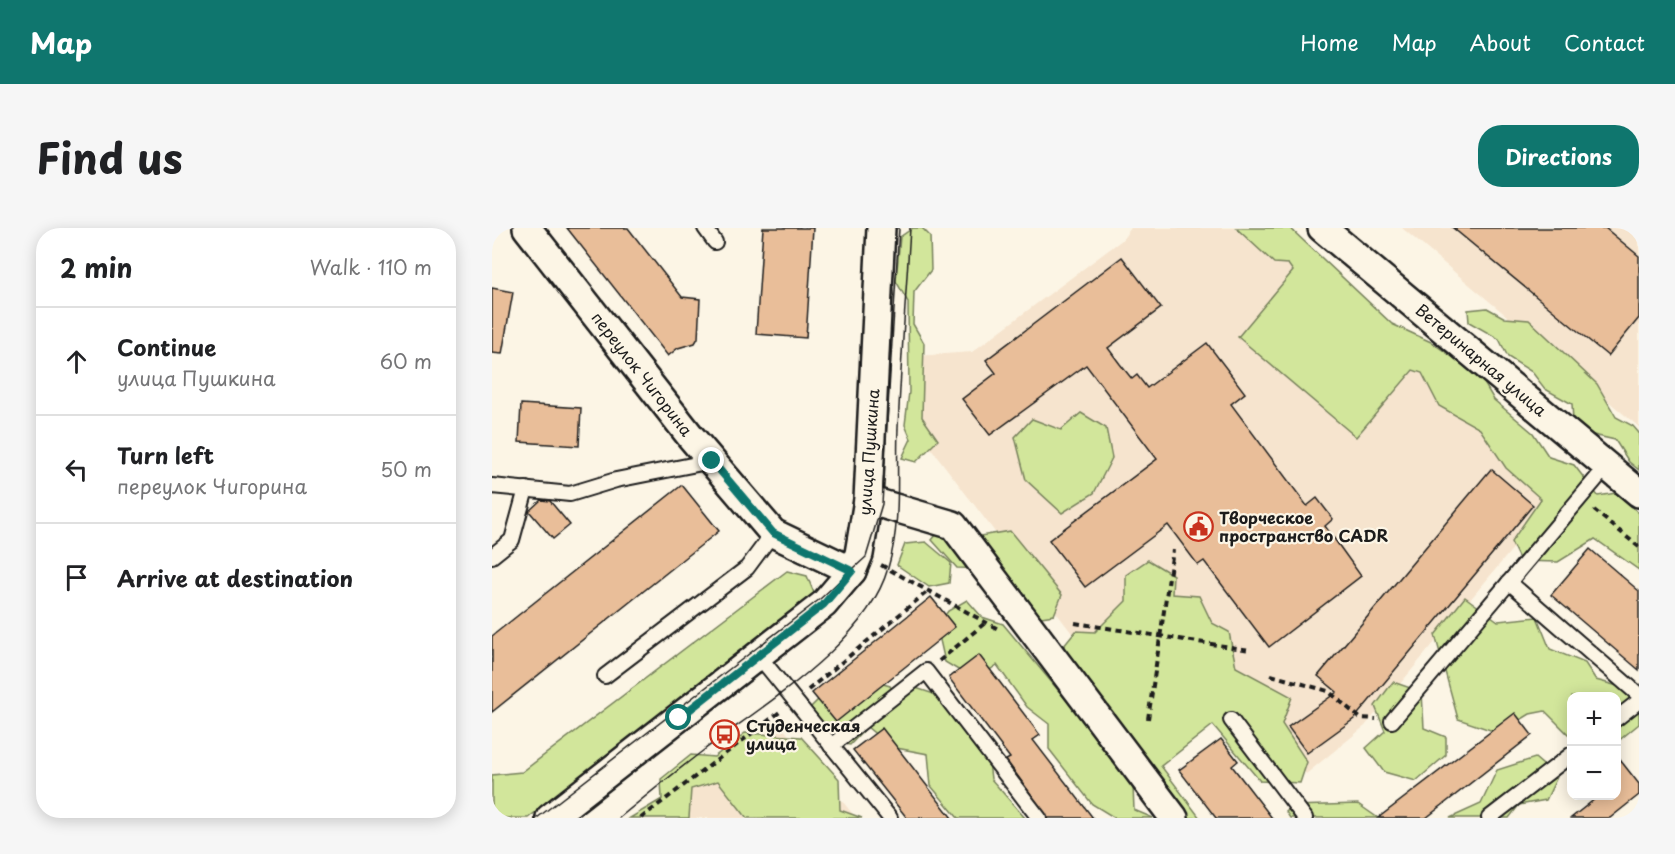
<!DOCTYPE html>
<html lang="en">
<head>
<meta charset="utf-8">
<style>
  body { margin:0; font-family:"Playpen Sans",sans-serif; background:#f6f6f6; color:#202124 }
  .controls { position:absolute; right:18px; bottom:18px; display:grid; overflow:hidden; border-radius:12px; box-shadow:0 3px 15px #0003 }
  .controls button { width:54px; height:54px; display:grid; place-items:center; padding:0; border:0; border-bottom:2px solid #e0e0e0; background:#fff; color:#202124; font:30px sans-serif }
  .stop { position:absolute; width:18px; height:18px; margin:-14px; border:4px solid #0f766e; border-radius:50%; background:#fff }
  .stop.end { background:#0f766e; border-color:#fff; box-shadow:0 2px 6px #0008 }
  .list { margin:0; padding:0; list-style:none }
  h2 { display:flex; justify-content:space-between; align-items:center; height:78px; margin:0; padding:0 24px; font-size:26px }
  h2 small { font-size:20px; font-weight:400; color:#757577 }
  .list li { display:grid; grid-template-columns:39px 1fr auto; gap:18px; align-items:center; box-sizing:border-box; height:108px; padding:0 24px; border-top:2px solid #e0e0e0 }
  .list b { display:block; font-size:22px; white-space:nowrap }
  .list p { margin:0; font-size:20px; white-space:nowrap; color:#757577 }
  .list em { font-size:20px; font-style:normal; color:#757577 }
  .icon { flex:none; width:33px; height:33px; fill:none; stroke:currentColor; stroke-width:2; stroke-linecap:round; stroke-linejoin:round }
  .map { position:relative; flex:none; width:1147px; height:590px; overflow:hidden; border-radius:24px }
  header { display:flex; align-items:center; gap:36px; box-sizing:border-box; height:84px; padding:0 30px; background:#0f766e; color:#fff }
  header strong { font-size:28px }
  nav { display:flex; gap:33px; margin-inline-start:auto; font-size:21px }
  .intro { display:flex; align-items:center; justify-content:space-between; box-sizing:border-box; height:144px; padding:0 36px }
  h1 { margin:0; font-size:42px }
  .button { padding:15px 27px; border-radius:24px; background:#0f766e; color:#fff; font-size:21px; font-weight:700 }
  main { display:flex; gap:36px; padding:0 36px }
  aside { flex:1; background:#fff; border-radius:24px; box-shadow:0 3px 15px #0003 }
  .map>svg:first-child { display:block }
  .built { fill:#f6e4ce }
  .green { fill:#d2e69b; stroke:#77815c; stroke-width:1.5 }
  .building { fill:#e9be99; stroke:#1c1c1c; stroke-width:1.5 }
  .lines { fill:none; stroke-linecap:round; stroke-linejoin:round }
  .service-casing { stroke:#1c1c1c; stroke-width:18 }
  .minor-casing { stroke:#1c1c1c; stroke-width:32 }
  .path { stroke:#1c1c1c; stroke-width:4; stroke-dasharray:6 4.5; stroke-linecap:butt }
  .service { stroke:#fcf5e5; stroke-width:14 }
  .minor { stroke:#fcf5e5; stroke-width:27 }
  .tram { stroke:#1c1c1c; stroke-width:1.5 }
  .route { stroke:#0f766e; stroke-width:8 }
  .labels { text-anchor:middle; stroke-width:4.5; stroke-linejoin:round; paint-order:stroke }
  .street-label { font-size:16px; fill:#1c1c1c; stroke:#fcf5e5 }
  .poi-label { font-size:16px; font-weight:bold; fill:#1c1c1c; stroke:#fcf5e5; text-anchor:start }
</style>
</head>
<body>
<header>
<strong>Map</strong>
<nav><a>Home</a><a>Map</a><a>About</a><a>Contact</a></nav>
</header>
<div class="intro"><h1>Find us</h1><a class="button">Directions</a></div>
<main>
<aside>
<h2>2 min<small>Walk · 110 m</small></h2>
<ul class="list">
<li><svg class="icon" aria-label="ahead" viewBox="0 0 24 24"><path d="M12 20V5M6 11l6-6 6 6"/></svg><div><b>Continue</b><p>улица Пушкина</p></div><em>60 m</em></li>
<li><svg class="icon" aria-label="left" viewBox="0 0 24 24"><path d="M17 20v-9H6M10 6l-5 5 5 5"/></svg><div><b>Turn left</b><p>переулок Чигорина</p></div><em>50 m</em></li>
<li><svg class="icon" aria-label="arrive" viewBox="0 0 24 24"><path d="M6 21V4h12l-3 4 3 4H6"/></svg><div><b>Arrive at destination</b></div></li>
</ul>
</aside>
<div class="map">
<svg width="1147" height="590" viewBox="0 0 1147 590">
  <rect width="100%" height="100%" fill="#fcf5e5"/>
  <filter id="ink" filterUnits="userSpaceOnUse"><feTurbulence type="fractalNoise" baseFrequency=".0167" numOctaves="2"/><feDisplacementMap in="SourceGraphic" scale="12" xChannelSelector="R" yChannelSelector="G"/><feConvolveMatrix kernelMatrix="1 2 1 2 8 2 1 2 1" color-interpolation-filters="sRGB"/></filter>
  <g filter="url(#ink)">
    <!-- built -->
    <g class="built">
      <polygon points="639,0 781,0 1077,253 873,498 814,546 751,466 649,496 426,203 425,128 480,124 630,12"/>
      <polygon points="910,0 1147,0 1147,199"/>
      <polygon points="287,495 364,590 161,590"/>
    </g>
    <!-- green -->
    <g class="green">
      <polygon points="421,0 430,0 438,8 439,42 422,64 421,96 432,115 430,189 446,212 424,234 410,230 419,211 413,197 417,164 416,74 404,53 408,9"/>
      <polygon points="744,0 798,0 900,96 939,114 988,148 1002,172 1041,205 1057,229 1082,237 1106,268 1124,265 1147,285 1147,342 1103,311 1066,334 1028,333 1019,314 1049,271 1014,240 988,201 947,178 930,145 921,142 864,209 746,109 801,43 796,36 782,35"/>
      <polygon points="995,80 1013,90 1037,92 1105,156 1124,189 1141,198 1147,205 1147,242 1137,234 1123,212 1097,206 1081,193 1080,176 1053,161 1040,144 1016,129 1007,111 977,94 976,82"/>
      <polygon points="589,185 614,200 620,230 602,265 570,285 534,252 523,209 540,191 569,202"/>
      <polygon points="460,287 488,308 518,303 570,367 562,387 536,391 502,341 465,340 440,312"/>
      <polygon points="434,314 459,335 457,355 437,359 405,337 413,316"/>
      <polygon points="656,332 681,347 680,366 707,368 720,395 737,404 744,439 800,469 790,496 815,534 808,555 768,553 721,497 669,538 708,590 672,590 567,424 584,403 603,404 634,373 634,347"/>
      <polygon points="295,343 315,348 322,365 36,590 0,590 0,547 30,544"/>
      <polygon points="973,369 1006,393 1045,389 1058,421 1093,435 1104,452 1133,460 1147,483 1147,496 1125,514 1124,469 1080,469 1079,509 1053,483 1038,486 1007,505 966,491 943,407"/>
      <polygon points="475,372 490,389 511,396 581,480 641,558 642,582 661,590 623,590 600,576 557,521 557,496 535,479 505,437 483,452 453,434 445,399 456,383"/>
      <polygon points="374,451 398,458 408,473 424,460 463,473 495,517 499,551 533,590 466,590 439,558 436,526 399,519 375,499 358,517 326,512 316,482 329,469"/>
      <polygon points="901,454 930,464 932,500 954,509 954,527 924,553 892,544 874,520 893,503 883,478"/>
      <polygon points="253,505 309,509 347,551 348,582 370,590 255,590 226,553 199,561 197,590 138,590 170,571 169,551 199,527 222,529"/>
      <polygon points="1043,530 1065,549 1054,572 1027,577 1017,590 958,590 989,576 1005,542"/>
      <polygon points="866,576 886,590 798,590 794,584 801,578"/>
    </g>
    <!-- building -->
    <g class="building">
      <polygon points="75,0 136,0 190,69 208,71 206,110 203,115 186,120 176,128"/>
      <polygon points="271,0 321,0 314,110 264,106"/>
      <polygon points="961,0 1113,0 1147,28 1147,90 1116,128"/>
      <polygon points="630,29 669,80 616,120 628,136 640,151 645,147 655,160 715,115 753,165 739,176 815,278 825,270 841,291 833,298 869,348 777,419 712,333 706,337 676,297 593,359 557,312 665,231 594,137 498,207 470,171 504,145 494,132"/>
      <polygon points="0,60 21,64 10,126 0,125"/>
      <polygon points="29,176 89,180 87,218 27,214"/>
      <polygon points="999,241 1041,277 862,491 815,525 796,499 845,464 826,448"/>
      <polygon points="190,257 227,303 0,484 0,408"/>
      <polygon points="49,272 58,273 78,297 61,311 37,283"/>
      <polygon points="1098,321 1147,363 1147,442 1059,367"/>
      <polygon points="439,369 463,399 344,494 320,465"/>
      <polygon points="487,427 548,507 541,512 601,590 556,590 514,532 518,530 457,450"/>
      <polygon points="1023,485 1040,507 934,590 886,590"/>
      <polygon points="390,500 460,590 415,590 361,522"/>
      <polygon points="729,511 746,533 740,538 780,590 724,590 687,542"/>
      <polygon points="1125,528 1147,556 1147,567 1118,590 1079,590 1108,567 1125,567"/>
    </g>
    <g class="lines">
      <defs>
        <g id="service">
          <polyline points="213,0 223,14"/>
          <polyline points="0,258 78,266 124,252 220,233"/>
          <polyline points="0,328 20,312 34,261"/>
          <polyline points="1017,354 1147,467"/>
          <polyline points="266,427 398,590"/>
          <polyline points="113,448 255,340 281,305"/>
          <polyline points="1124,491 1147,473"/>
          <polyline points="739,492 813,590"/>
          <polyline points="900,493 1115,238"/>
          <polyline points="339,518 434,443 547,590"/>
          <polyline points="997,590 1080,526"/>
        </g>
        <g id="minor">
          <polyline points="35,0 199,209 281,305 360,343"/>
          <polyline points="830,0 1147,265"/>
          <polyline points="376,272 461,297 682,590"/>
          <polyline points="58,590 332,376 360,343 367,326 376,272 389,0"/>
        </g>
      </defs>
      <!-- service casing -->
      <use href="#service" class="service-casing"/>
      <!-- minor casing -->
      <use href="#minor" class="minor-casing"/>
      <!-- path -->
      <g class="path">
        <polyline points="1102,282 1147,319"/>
        <polyline points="389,337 506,401"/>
        <polyline points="583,395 758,422"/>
        <polyline points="447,433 493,395"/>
        <polyline points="779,447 836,463 868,490 884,491"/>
        <polyline points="316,462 435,364"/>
        <polyline points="656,491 681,322"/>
        <polyline points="149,590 289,483"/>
      </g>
      <!-- service -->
      <use href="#service" class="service"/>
      <!-- minor -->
      <use href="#minor" class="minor"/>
      <!-- tram -->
      <g class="tram">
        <polyline points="45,590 328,371 374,329 390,276 407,0"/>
        <path d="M127 590C155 567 183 544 212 522 271 477 375 415 396 340 410 293 404 247 406 200 409 133 414 67 418 0"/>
      </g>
    </g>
  </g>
  <g class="lines" filter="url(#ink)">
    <!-- route -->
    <polyline class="route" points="187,490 332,376 360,343 281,305 220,233"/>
  </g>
  <!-- icons -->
  <defs>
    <symbol id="civic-ring" viewBox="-11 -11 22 22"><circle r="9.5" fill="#fcf5e5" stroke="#c8321e" stroke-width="1.5"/><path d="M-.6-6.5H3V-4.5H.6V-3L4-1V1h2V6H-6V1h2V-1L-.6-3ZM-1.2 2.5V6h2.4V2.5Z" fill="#c8321e"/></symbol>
    <symbol id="bus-ring" viewBox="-11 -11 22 22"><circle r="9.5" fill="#fcf5e5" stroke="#c8321e" stroke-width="1.5"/><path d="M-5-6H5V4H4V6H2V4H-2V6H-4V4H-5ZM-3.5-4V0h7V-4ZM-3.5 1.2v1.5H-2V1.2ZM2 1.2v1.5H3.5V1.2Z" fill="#c8321e"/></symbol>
  </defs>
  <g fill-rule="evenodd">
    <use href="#civic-ring" x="690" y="282" width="33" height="33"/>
    <use href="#bus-ring" x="216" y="490" width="33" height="33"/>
  </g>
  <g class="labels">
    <!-- street labels -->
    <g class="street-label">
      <text transform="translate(989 132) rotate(40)" y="6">Ветеринарная улица</text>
      <text transform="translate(150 146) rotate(52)" y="6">переулок Чигорина</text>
      <text transform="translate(377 224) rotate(-86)" y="6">улица Пушкина</text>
    </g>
    <!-- poi labels -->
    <g class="poi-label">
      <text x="727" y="296">Творческое<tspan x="727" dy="18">пространство CADR</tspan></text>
      <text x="254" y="504">Студенческая<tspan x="254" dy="18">улица</tspan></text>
    </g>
  </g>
</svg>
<div class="controls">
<button>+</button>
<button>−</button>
</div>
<div class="stop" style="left:187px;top:490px"></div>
<div class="stop end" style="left:220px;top:233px"></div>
</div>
</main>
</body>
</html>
